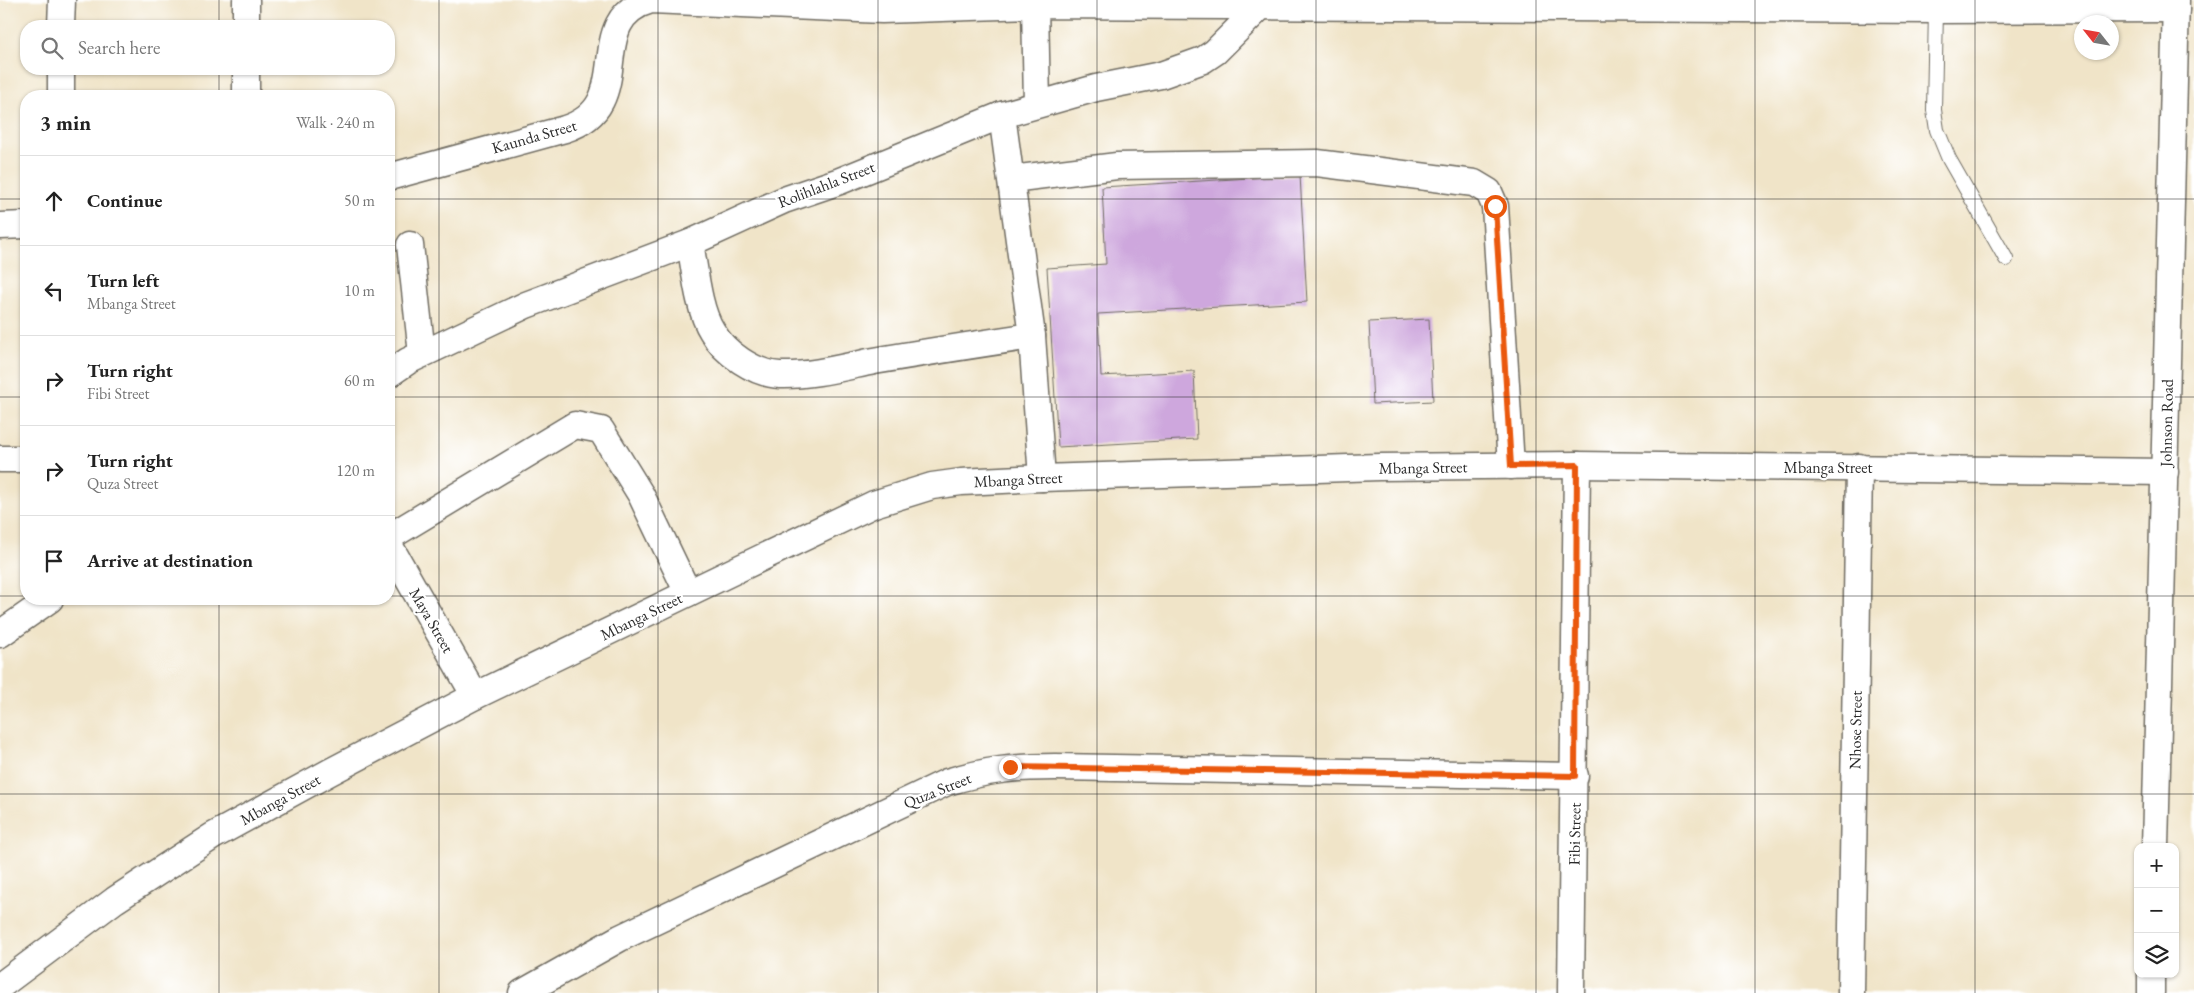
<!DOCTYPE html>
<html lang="en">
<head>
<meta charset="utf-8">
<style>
  body { margin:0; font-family:"EB Garamond",serif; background:#f2f2f2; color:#222 }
  .controls { position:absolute; right:15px; bottom:15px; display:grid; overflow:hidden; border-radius:10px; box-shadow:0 1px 4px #0004 }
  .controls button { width:45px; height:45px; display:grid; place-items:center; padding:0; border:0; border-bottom:1px solid #e0e0e0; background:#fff; color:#222; font:25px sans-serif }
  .compass { position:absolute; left:2074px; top:15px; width:45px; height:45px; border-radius:50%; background:#fff; box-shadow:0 1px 4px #0004; rotate:301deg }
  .stop { position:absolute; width:15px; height:15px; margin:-11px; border:4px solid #ea580c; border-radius:50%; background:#fff }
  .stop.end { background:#ea580c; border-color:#fff; box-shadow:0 1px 5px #0008 }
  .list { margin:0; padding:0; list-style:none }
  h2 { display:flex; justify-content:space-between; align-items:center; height:65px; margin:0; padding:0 20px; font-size:21px }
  h2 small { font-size:16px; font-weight:400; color:#767676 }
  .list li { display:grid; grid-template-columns:32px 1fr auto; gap:15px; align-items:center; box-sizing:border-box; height:90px; padding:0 20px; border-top:1px solid #e0e0e0 }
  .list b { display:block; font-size:19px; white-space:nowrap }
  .list p { margin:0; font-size:16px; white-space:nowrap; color:#767676 }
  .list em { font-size:16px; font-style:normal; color:#767676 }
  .icon { flex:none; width:28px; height:28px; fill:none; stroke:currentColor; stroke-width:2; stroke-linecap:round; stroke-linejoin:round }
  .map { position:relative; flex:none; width:2194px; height:993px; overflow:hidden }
  .search { position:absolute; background:#fff; box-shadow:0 1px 4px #0004; left:20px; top:20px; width:375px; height:55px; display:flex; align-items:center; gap:12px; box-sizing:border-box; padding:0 18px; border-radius:20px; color:#767676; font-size:19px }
  .panel { position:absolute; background:#fff; box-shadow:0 1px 4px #0004; left:20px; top:90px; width:375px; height:515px; border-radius:20px }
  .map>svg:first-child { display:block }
  .building { fill:#cea7dd }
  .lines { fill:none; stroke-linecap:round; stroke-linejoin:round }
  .service-casing { stroke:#706c62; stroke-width:16 }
  .minor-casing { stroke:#706c62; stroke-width:29 }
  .service { stroke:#fff; stroke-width:14 }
  .minor { stroke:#fff; stroke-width:26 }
  .route { stroke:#ea580c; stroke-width:6 }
  .grid { fill:none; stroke:#2b2b2b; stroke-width:1; stroke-opacity:0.55 }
  .labels { text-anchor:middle; stroke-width:4.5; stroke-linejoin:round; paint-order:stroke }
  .street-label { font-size:16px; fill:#2b2b2b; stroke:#fff }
</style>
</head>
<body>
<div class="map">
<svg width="2194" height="993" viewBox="0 0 2194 993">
  <rect width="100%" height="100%" fill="#fff"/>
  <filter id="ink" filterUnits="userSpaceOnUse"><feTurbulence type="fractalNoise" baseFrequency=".02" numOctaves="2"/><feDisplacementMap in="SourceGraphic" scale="10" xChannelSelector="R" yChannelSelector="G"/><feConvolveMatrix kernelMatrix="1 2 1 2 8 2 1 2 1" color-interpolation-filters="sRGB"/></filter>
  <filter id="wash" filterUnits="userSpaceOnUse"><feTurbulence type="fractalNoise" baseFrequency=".0096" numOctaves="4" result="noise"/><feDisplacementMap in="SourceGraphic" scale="20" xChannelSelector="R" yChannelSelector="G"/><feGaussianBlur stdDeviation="1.12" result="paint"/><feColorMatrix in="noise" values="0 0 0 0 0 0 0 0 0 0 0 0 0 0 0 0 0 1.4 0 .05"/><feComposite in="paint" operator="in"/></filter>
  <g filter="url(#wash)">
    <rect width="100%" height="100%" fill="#f0e4c8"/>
    <g id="blocks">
      <!-- building -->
      <g class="building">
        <polygon points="1300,175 1307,302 1098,314 1101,376 1194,371 1197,439 1058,447 1047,268 1106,264 1102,187"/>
        <polygon points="1429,319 1433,401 1373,404 1369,322"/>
      </g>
    </g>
  </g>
  <g filter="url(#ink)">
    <use href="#blocks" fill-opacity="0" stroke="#706c62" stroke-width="1"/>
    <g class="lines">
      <defs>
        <polyline id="service" points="1936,10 1934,110 1937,130 1949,159 2006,259"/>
        <g id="minor">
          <polyline points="246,0 246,26"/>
          <polyline points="1035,5 1037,104"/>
          <polyline points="61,26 62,0"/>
          <polyline points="246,69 246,96"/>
          <polyline points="61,96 61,69"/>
          <polyline points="1002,115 1032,336 1042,478"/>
          <path d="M389 177 565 129C641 105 580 20 651 0L882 10 1035 5 1936 10 2176 9"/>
          <polyline points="1011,179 1117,166 1317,163 1474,183 1489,192 1495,206 1511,466"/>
          <polyline points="0,226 26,225"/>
          <path d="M690 243C695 269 698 309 712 331 724 353 755 374 780 375 812 376 844 367 874 361 927 352 979 344 1032 336"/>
          <polyline points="410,245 422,354"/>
          <polyline points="389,374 408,361 526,305 690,243 784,200 840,181 1002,115 1096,88 1161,75 1203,60 1215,52 1260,7"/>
          <polyline points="0,459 26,459"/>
          <polyline points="389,537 575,425 601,430 641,495 688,593"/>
          <polyline points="389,545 475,696"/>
          <polyline points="0,634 50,599"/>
          <polyline points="2155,847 2176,0"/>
          <polyline points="0,986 115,900 213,836 330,772 475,696 738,569 874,504 932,486 961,482 1042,478 1379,467 1577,465 2165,472"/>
          <path d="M522 993 620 938 947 782C988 770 1012 767 1055 767L1575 776"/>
          <polyline points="1571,993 1577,465"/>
          <polyline points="1851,993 1859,467"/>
          <polyline points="2151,993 2151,974"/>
        </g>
      </defs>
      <!-- service casing -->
      <use href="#service" class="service-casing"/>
      <!-- minor casing -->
      <use href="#minor" class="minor-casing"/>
      <!-- service -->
      <use href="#service" class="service"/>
      <!-- minor -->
      <use href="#minor" class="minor"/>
    </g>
  </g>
  <g class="lines" filter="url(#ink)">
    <!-- route -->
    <polyline class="route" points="1010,767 1575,776 1577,465 1511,466 1495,206"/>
  </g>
  <!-- grid -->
  <path class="grid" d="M219 0V26M439 0V993M658 0V993M878 0V993M1097 0V993M1316 0V993M1536 0V993M1755 0V993M1975 0V993M219 69V96M0 199H26M389 199H2194M0 397H26M389 397H2194M0 596H26M389 596H2194M219 599V993M0 794H2194"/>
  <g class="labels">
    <!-- street labels -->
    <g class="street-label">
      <text transform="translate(534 136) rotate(-16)" y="6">Kaunda Street</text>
      <text transform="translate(826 184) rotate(-21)" y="6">Rolihlahla Street</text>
      <text transform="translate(2166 423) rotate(-89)" y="6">Johnson Road</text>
      <text transform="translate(1423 467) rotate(-1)" y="6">Mbanga Street</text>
      <text x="1828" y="473">Mbanga Street</text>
      <text transform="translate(1018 479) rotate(-3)" y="6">Mbanga Street</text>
      <text transform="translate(641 616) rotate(-26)" y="6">Mbanga Street</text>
      <text transform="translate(432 620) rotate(60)" y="6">Maya Street</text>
      <text transform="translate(1855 730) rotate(-89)" y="6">Nhose Street</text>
      <text transform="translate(937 790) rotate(-22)" y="6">Quza Street</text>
      <text transform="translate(280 799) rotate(-29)" y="6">Mbanga Street</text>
      <text transform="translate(1574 834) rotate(-89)" y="6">Fibi Street</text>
    </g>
  </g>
</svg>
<div class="controls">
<button>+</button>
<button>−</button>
<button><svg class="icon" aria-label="layers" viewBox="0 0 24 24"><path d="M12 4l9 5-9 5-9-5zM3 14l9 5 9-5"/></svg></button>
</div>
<svg class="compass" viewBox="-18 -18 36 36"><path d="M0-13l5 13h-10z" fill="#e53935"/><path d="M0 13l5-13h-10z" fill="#767676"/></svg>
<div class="stop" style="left:1495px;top:206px"></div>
<div class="stop end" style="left:1010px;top:767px"></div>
<div class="search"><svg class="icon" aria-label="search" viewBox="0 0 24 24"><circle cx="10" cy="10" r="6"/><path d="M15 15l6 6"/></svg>Search here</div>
<section class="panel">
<h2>3 min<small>Walk · 240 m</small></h2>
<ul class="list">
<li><svg class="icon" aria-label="ahead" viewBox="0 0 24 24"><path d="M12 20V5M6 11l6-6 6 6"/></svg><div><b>Continue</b></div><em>50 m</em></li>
<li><svg class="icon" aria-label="left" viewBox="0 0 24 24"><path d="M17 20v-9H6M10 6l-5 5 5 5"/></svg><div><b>Turn left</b><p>Mbanga Street</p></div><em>10 m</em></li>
<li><svg class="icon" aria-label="right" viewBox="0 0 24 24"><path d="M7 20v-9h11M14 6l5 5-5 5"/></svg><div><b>Turn right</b><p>Fibi Street</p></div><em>60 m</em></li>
<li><svg class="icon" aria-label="right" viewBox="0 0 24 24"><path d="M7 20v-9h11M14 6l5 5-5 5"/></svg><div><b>Turn right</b><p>Quza Street</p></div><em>120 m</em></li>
<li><svg class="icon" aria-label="arrive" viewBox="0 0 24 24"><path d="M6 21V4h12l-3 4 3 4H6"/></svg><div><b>Arrive at destination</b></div></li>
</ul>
</section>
</div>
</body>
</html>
